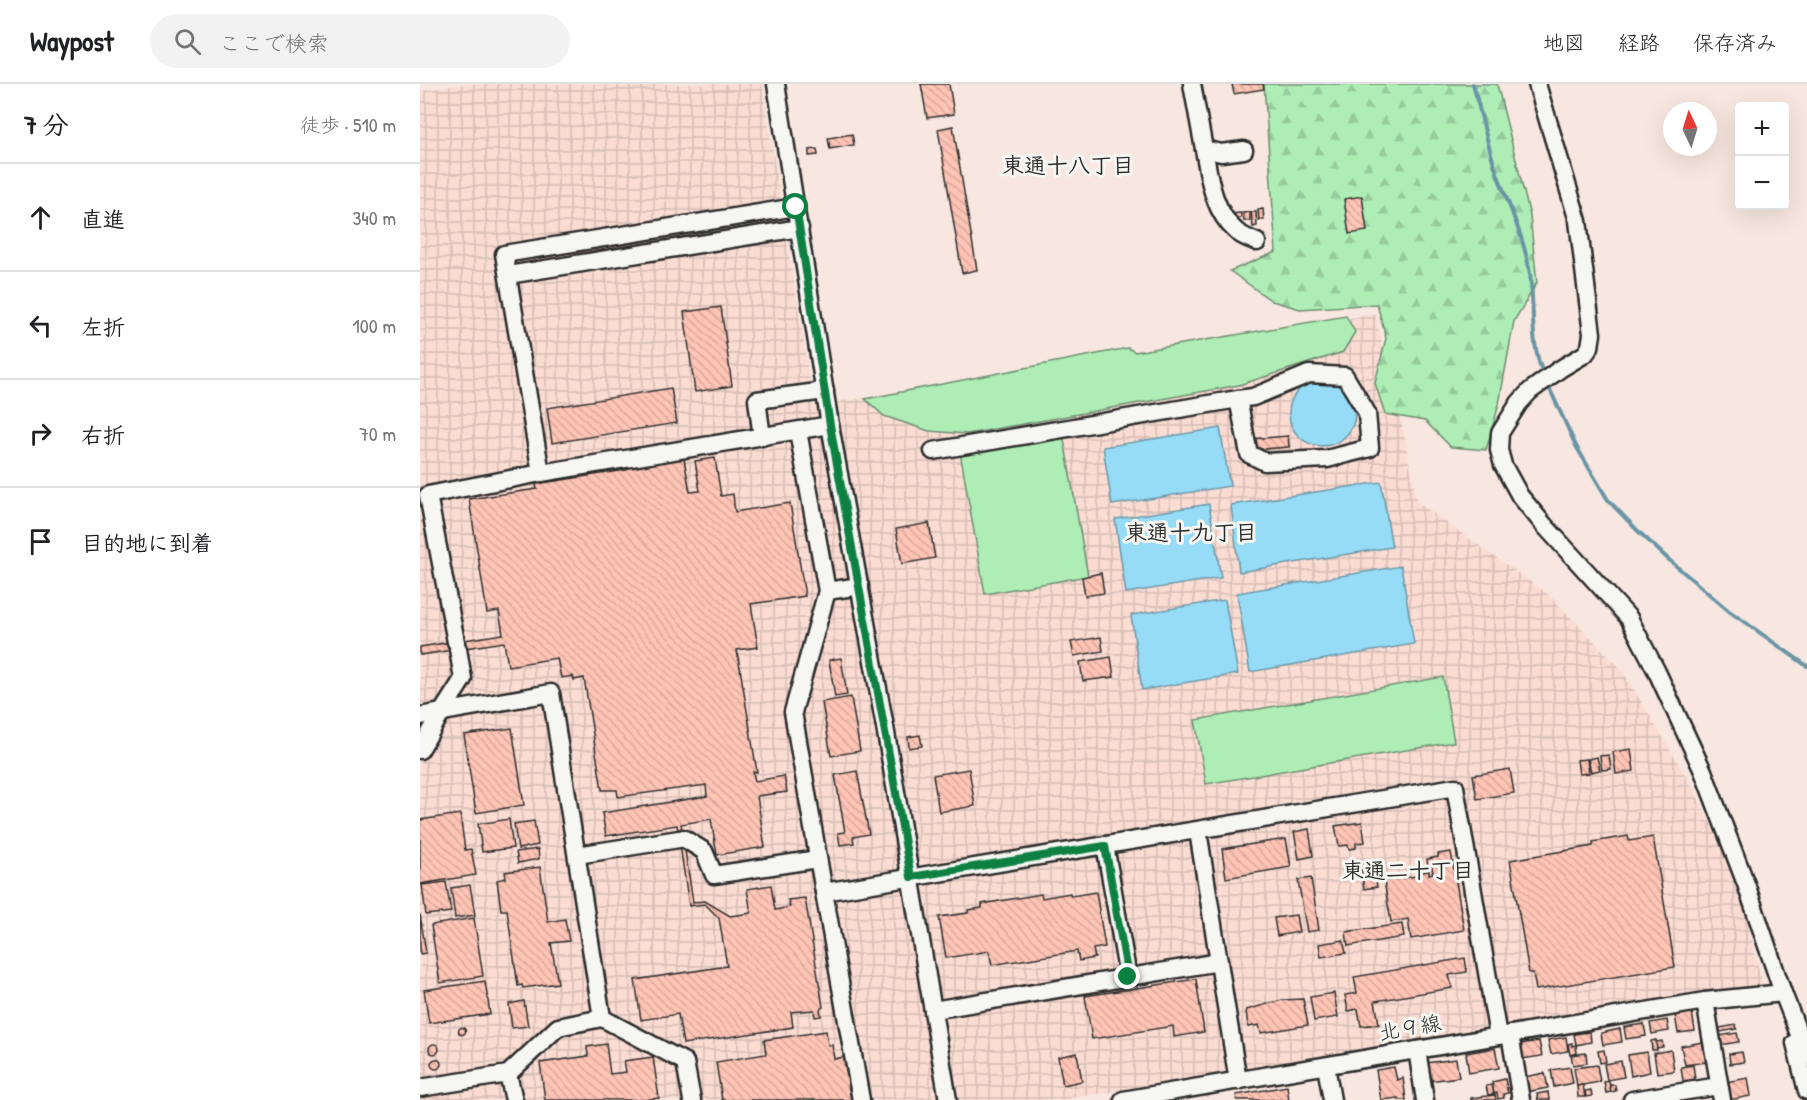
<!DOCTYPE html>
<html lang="ja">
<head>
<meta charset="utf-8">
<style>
  body { margin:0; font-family:"Patrick Hand","Klee One",sans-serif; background:#f2f2f2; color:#202124 }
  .controls { position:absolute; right:18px; top:18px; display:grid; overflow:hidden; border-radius:6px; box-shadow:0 6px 24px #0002 }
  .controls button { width:54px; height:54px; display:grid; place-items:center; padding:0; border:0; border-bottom:2px solid #e0e0e0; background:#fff; color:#202124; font:30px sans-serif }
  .compass { position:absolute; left:1243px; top:18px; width:54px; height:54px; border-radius:50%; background:#fff; box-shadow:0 6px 24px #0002; rotate:356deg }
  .stop { position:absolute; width:18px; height:18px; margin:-14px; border:4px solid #0b8043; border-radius:50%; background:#fff }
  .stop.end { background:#0b8043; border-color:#fff; box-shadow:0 2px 6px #0008 }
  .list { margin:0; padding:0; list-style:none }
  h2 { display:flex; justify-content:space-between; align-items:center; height:78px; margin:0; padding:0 24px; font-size:26px }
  h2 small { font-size:20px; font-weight:400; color:#757577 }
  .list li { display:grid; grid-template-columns:39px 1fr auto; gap:18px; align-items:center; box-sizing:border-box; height:108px; padding:0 24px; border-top:2px solid #e0e0e0 }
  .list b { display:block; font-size:22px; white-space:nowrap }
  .list em { font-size:20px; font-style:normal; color:#757577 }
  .icon { flex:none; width:33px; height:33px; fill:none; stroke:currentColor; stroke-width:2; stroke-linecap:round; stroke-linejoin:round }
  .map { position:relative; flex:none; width:1387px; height:1016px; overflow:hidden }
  header { display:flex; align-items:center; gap:36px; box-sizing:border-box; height:84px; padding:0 30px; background:#fff; border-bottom:2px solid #e0e0e0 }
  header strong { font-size:28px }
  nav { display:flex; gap:33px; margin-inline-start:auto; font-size:21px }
  .search { width:420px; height:54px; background:#f2f2f2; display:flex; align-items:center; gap:15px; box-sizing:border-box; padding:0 21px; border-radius:33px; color:#757577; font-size:22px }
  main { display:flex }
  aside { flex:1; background:#fff }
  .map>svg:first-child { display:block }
  .industrial { fill:url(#industrial-grid) }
  .green { fill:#aeeeb6; stroke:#6c8c70; stroke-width:1.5 }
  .forest { fill:url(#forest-firs); stroke:#6c8c70; stroke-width:1.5 }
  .water { fill:#96dcf7; stroke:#6b95a5; stroke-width:1.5 }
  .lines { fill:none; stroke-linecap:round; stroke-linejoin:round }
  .stream { stroke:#6b95a5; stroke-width:4 }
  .building { fill:url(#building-back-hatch); stroke:#2b2b2b; stroke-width:1.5 }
  .minor-casing { stroke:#2b2b2b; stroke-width:21 }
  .minor { stroke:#f6f6f2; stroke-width:16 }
  .route { stroke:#0b8043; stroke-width:8 }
  .labels { text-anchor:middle; stroke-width:6; stroke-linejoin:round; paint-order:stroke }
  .street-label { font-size:21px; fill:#2b2b2b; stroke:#f6f6f2 }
  .neighbourhood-label { font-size:22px; font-weight:bold; fill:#2b2b2b; stroke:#f6f6f2 }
</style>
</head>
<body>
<header>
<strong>Waypost</strong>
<div class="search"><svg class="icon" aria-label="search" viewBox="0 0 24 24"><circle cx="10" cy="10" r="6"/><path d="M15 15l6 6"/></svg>ここで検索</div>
<nav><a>地図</a><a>経路</a><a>保存済み</a></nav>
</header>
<main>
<aside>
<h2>7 分<small>徒歩 · 510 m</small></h2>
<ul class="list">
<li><svg class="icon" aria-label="ahead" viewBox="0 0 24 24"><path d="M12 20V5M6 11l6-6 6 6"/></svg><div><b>直進</b></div><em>340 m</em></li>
<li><svg class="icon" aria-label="left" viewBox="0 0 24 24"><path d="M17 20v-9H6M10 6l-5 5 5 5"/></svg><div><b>左折</b></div><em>100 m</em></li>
<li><svg class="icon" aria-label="right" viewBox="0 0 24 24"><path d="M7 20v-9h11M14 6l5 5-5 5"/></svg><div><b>右折</b></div><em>70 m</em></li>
<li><svg class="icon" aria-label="arrive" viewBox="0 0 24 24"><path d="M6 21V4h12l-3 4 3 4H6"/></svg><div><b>目的地に到着</b></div></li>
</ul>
</aside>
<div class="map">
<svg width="1387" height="1016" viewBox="0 0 1387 1016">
  <defs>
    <pattern id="industrial-grid" width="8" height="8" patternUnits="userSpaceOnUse" patternTransform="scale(1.5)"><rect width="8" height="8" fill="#fadcd3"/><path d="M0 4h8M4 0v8" fill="none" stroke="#d6bdb5"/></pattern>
    <pattern id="forest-firs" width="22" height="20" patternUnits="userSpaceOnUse" patternTransform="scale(1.5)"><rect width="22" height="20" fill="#aeeeb6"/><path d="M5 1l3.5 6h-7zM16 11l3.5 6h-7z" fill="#96cc9d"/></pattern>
    <pattern id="building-back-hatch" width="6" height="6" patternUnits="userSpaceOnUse" patternTransform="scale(1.5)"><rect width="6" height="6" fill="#fec4b5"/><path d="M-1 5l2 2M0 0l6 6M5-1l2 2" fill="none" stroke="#daa99c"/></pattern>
  </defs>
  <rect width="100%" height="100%" fill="#f8e7e0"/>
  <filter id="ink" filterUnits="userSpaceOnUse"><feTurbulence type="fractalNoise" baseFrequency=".0167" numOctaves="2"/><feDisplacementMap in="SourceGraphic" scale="12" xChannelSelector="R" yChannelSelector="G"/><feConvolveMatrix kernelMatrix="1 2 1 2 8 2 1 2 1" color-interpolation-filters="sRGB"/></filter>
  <g filter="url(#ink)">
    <!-- industrial -->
    <polygon class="industrial" points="44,0 342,0 394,322 955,230 984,350 997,418 1128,510 1202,586 1274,705 1318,796 1343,903 640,1016 0,1016 0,7"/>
    <!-- green -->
    <g class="green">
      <polygon points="926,232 935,248 923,268 819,301 547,350 509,347 464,332 445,315 708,264 715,268"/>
      <polygon points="643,350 668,492 565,510 540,368"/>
      <polygon points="1023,593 1034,658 786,700 775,636"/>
    </g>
    <!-- forest -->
    <polygon class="forest" points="844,0 1077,0 1110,132 1117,199 1094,237 1079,320 1066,366 1031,363 1005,337 965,330 955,299 966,254 957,220 880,225 852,217 810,187 856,168"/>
    <!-- water -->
    <g class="water">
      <circle cx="902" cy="329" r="33"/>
      <polygon points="800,344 810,402 692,421 683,363"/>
      <polygon points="961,398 972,463 819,488 811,421"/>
      <polygon points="789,420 801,494 706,509 695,435"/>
      <polygon points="981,482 994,560 830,588 817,509"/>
      <polygon points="805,516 818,590 722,606 711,531"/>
    </g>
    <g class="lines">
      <!-- stream -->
      <g class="stream">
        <path d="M1053 0C1061 29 1067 60 1077 89 1088 119 1103 152 1109 184 1116 222 1108 255 1124 292"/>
        <polyline points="1127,299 1156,362 1188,416 1217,446 1248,475 1309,527 1387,582"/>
      </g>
    </g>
    <!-- building -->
    <g class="building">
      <polygon points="501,0 529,0 534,30 507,34"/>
      <polygon points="812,0 843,0 844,5 814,10"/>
      <polygon points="533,42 557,186 542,189 518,45"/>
      <polygon points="432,50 434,61 410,65 408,54"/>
      <polygon points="397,65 398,71 389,72 389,66"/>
      <polygon points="942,112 947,147 929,150 924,115"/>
      <polygon points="843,125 844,136 839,136 838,126"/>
      <polygon points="830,128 830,137 824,137 823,129"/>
      <polygon points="831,128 836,128 837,142 833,143"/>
      <polygon points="821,129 821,134 809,135 809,130"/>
      <polygon points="301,223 312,302 275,308 264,228"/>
      <polygon points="251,304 257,339 132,359 127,324"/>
      <polygon points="868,352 869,363 832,366 830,355"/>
      <polygon points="263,369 270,408 280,407 275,377 295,374 301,412 313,410 315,428 370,419 385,512 331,520 338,563 317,566 337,688 333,688 335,697 364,692 367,708 337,712 345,763 297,771 291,735 261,740 273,818 285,817 310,832 331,829 327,805 351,801 355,826 370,823 368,816 385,814 403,923 400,925 401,932 395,933 394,926 371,928 373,943 263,960 258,930 221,936 215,896 307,882 299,834 285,820 269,822 257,741 186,752 182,729 287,712 286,701 198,713 197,706 182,706 164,594 154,596 153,592 141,594 137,574 88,582 84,558 0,571 0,563 83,550 79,527 67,529 49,415 117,405 116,400 207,386 205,378"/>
      <polygon points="509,439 515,474 482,480 476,445"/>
      <polygon points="681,489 684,509 665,512 662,493"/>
      <polygon points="681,553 683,567 654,572 651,558"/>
      <polygon points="691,573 694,593 663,597 660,578"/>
      <polygon points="421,574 427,611 415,613 409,576"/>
      <polygon points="431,613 440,667 411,672 402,618"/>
      <polygon points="92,644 104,721 56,729 44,651"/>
      <polygon points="500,651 502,662 489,664 488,653"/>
      <polygon points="1211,665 1214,687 1196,690 1193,668"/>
      <polygon points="1189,671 1191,685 1182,686 1180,672"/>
      <polygon points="1177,673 1180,686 1171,688 1168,675"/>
      <polygon points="1167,675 1169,689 1159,690 1157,676"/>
      <polygon points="549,685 555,722 519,728 513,691"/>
      <polygon points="1090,685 1094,709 1057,715 1053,691"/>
      <polygon points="437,687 449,750 433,753 434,759 420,761 418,749 425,748 415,691"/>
      <polygon points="40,730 45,766 51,765 56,791 0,800 0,736"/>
      <polygon points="89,735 93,764 62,768 58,740"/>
      <polygon points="114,737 118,761 98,765 94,740"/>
      <polygon points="942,738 945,758 936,759 936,764 929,765 928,761 919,762 915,742"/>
      <polygon points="889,745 893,772 879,775 874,748"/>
      <polygon points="1208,752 1209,757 1233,753 1255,883 1116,906 1113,889 1109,889 1090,776 1173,762 1173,758"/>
      <polygon points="866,755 871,783 806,794 802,765"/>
      <polygon points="118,765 119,775 98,779 96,768"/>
      <polygon points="1031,768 1044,846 991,855 988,835 971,838 964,797 997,792 996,789 1009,787 1009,790 1013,789 1012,783 1008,784 1007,775 1018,773 1018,770"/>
      <polygon points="953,777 957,803 944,805 940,780"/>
      <polygon points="120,783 128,838 145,835 149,857 131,859 138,899 103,904 102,901 98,902 87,826 81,826 77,796 86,794 85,788"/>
      <polygon points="891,794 899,846 887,848 878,796"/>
      <polygon points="26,798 31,828 6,831 2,801"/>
      <polygon points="50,801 55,831 35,834 31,804"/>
      <polygon points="676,808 685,863 673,865 675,874 659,877 657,867 572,881 569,867 526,874 519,833 548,829 548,826 562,824 562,820 621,810 622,814 650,809 651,812"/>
      <polygon points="0,830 6,869 0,870"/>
      <polygon points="876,831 879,848 857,852 854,834"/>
      <polygon points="54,834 63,892 20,899 11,841"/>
      <polygon points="982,840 984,853 928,862 926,848"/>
      <polygon points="923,856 926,869 901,873 899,860"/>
      <polygon points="1045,874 1047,888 1029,891 1032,904 955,917 959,940 941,942 938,925 928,927 925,911 937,909 934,893"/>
      <polygon points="776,895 784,948 754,953 753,942 672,955 665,912"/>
      <polygon points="65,897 70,930 9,939 4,906"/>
      <polygon points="914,909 918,933 894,937 890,913"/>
      <polygon points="883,915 888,941 841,949 839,941 828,943 826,926 862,916"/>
      <polygon points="104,917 108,942 92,944 89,920"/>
      <polygon points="1272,928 1275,947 1258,949 1255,931"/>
      <polygon points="1247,936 1249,947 1232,950 1230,939"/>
      <polygon points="1224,940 1226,952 1206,955 1204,943"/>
      <polygon points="1316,941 1317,945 1300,948 1299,944"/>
      <circle cx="42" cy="947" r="3.5"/>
      <polygon points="1200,945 1202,958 1183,961 1181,949"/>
      <polygon points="406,947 408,961 412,961 414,975 424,973 431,1016 302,1016 296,978 346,970 344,956"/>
      <polygon points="1170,948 1171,958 1156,961 1154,950"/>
      <polygon points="1317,949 1319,958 1300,961 1298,952"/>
      <polygon points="1146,953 1148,967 1131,970 1128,956"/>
      <polygon points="1236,956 1237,966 1232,966 1231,957"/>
      <polygon points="1119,957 1122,972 1102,975 1100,960"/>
      <polygon points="1242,957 1243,963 1237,964 1236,958"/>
      <polygon points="1283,958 1286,978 1265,981 1261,962"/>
      <polygon points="1152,959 1152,962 1156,961 1157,969 1150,971 1148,960"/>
      <polygon points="186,960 190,990 206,988 204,977 233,973 239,1014 223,1016 125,1016 120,979 168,972 167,963"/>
      <circle cx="14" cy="965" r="5"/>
      <polygon points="1075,964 1079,984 1049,989 1046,969"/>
      <polygon points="1184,966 1186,978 1180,979 1178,967"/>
      <polygon points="1251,966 1254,987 1237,989 1234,969"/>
      <polygon points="1227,968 1230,988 1211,992 1208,971"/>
      <polygon points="1322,968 1324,978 1310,980 1309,970"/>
      <polygon points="657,969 662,997 643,1001 638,973"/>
      <polygon points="1166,969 1167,979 1153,981 1151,971"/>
      <circle cx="16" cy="980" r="5"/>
      <polygon points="1036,975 1039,993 1009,997 1006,979"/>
      <polygon points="1201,977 1204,993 1187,996 1184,980"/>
      <polygon points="1177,981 1180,998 1157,1002 1154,984"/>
      <polygon points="1273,981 1275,995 1263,997 1261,983"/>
      <polygon points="974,983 977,996 983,994 986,1016 979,1016 978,1014 961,1016 956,986"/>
      <polygon points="1150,983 1153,999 1134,1003 1131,986"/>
      <polygon points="1125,989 1128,1004 1106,1008 1104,993"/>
      <polygon points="1328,994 1331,1012 1309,1016 1305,998"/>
      <polygon points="1085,995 1088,1009 1083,1010 1084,1014 1078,1015 1077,1009 1074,1010 1072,998"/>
      <polygon points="1189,997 1191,1008 1186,1009 1184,998"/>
      <polygon points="1072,1001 1074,1010 1068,1011 1066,1002"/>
      <polygon points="1163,1001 1165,1013 1158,1013 1157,1002"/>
      <polygon points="1190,1001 1195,1001 1196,1007 1191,1008"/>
      <polygon points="867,1002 869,1016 817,1016 816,1011"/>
      <polygon points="1171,1006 1172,1012 1166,1013 1165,1007"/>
      <polygon points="1128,1008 1129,1016 1118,1016 1117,1010"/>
      <polygon points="1075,1011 1076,1016 1051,1016 1051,1014"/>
    </g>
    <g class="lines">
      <defs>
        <g id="minor">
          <polyline points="356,0 410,341 465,643 528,1016"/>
          <polyline points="772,0 784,65 801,69 824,66"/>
          <polyline points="1117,0 1158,137 1172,250 1170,263 1165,270 1140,285 1110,307 1099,319 1080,349 1079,366 1083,381 1100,412 1124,441 1209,534 1237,588 1283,687 1326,800 1363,909 1387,971"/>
          <path d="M784 65C789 93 793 127 816 147 821 152 830 155 837 158"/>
          <polyline points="88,191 380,144"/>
          <polyline points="378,347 407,507 440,502"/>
          <polyline points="342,353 337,316 405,307"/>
          <polyline points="513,367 818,315 833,313 889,290 925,292 947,329 950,364 907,375 845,378 829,370 818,315"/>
          <polyline points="121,389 84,170 376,123"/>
          <polyline points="407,507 373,628 404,808 1035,703 1078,952"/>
          <polyline points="36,558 8,411 121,389 410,341"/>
          <polyline points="0,632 131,609 182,934 138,943 88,990 0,1004"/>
          <polyline points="0,666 22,628 43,595 38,565"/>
          <polyline points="778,747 818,997"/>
          <polyline points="263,754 284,767 294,791 398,775"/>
          <polyline points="685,761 708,893"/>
          <polyline points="157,771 259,755"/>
          <polyline points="404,808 441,1016"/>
          <polyline points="1285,917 1302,1016"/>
          <polyline points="513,926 799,878"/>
          <polyline points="182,934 265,978 272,1016"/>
          <polyline points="1090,950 1101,1016"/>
          <polyline points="1375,959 1387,1007"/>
          <polyline points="997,966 1005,1016"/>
          <polyline points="906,982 912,1016"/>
          <polyline points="88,990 94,1016"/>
          <polyline points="703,1016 1285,917 1363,909"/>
          <polyline points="1212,1016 1299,1002"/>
        </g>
      </defs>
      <!-- minor casing -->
      <use href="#minor" class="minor-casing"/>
      <!-- minor -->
      <use href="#minor" class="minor"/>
    </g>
  </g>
  <g class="lines" filter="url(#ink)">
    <!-- route -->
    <polyline class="route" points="376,123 410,341 491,793 685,762 708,893"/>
  </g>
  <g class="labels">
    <!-- street labels -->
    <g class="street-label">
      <text transform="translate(990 944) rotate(-10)" y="7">北９線</text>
    </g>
    <!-- neighbourhood labels -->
    <g class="neighbourhood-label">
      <text x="648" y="89">東通十八丁目</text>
      <text x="771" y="456">東通十九丁目</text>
      <text x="988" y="794">東通二十丁目</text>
    </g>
  </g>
</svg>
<div class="controls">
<button>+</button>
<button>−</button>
</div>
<svg class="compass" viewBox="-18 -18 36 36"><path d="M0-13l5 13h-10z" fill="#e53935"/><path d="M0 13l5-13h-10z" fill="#757577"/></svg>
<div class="stop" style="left:376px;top:123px"></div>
<div class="stop end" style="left:708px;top:893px"></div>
</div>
</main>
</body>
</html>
